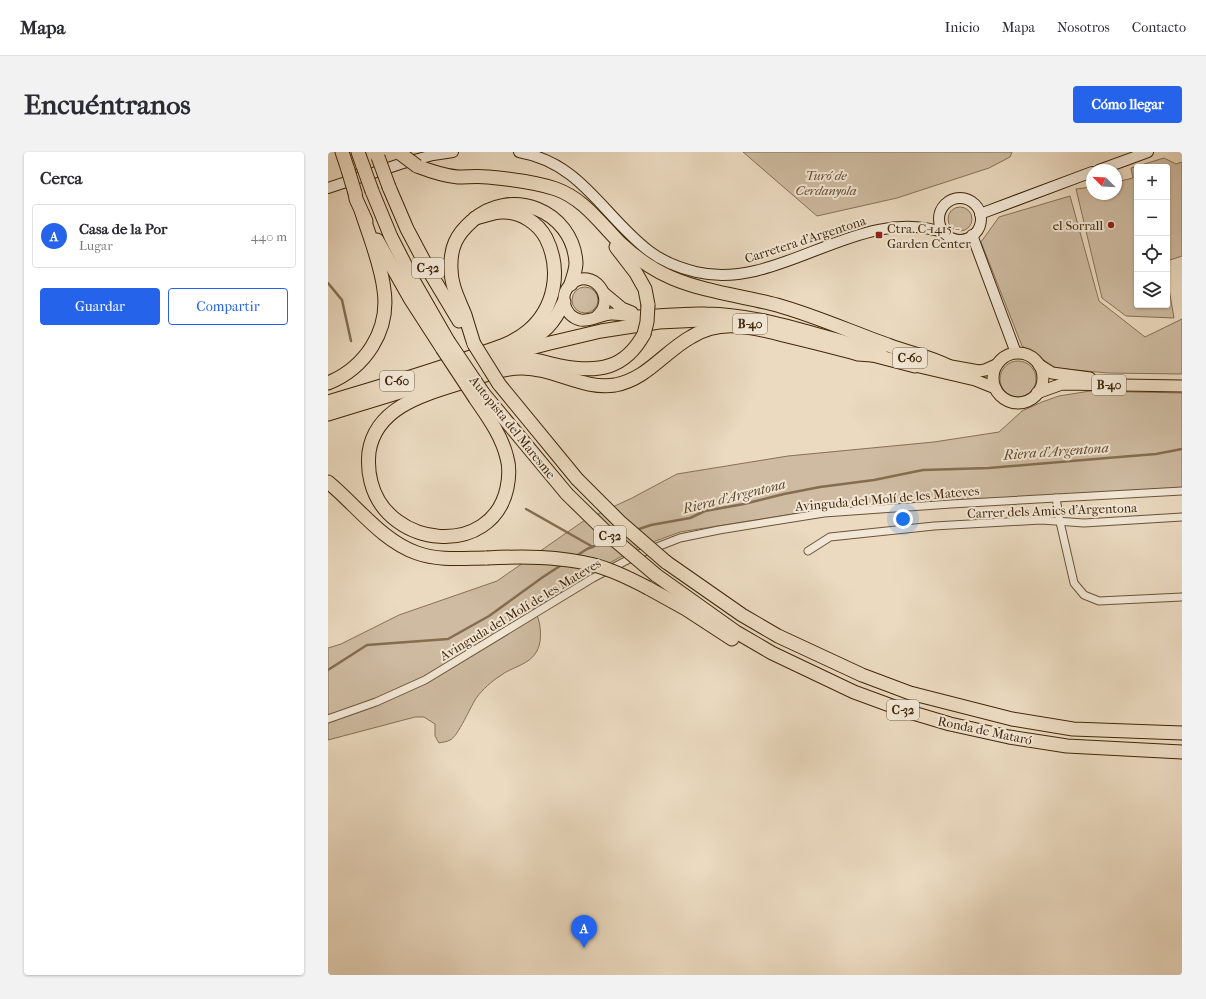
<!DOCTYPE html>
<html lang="es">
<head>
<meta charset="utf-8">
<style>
  body { margin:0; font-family:"IM FELL French Canon",serif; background:#f2f2f3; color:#2b2b33 }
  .controls { position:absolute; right:12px; top:12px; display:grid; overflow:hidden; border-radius:4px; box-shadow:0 1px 3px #0004 }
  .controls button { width:36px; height:36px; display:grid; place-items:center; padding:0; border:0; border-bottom:1px solid #e1e1e2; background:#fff; color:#2b2b33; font:20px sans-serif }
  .compass { position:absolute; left:758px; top:12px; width:36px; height:36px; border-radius:50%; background:#fff; box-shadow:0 1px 3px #0004; rotate:294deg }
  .you { position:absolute; left:575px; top:367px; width:14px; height:14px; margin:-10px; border:3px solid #fff; border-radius:50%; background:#1a73e8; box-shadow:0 0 0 6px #1a73e833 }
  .badge { display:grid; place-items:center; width:26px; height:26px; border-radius:50%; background:#2563eb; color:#fff; font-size:13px; font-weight:700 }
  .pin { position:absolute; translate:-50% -33px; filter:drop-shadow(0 1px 2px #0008) }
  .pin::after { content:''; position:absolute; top:21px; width:14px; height:12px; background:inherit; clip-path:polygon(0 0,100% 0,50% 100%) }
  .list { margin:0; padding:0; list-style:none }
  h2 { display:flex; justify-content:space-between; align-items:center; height:52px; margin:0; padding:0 16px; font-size:17px }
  h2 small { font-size:13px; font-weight:400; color:#7c7c81 }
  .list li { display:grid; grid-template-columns:26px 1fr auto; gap:12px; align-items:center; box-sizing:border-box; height:64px; margin:0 8px 8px; padding:0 8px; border:1px solid #e1e1e2; border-radius:4px }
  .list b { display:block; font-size:15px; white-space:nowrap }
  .list p { margin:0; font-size:13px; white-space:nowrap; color:#7c7c81 }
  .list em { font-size:13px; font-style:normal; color:#7c7c81 }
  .actions { display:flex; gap:8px; padding:12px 16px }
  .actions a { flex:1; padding:9px 0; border:1px solid #2563eb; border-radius:4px; text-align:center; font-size:14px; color:#2563eb }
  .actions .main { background:#2563eb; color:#fff }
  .icon { flex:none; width:22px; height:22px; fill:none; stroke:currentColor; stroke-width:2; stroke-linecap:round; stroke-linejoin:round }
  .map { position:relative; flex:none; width:854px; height:823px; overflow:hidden; border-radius:4px }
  header { display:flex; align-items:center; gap:24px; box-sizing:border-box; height:56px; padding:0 20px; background:#fff; border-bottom:1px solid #e1e1e2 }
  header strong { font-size:19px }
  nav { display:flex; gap:22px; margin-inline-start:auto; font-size:14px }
  .intro { display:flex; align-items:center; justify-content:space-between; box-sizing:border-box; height:96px; padding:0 24px }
  h1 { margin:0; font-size:28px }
  .button { padding:10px 18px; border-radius:4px; background:#2563eb; color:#fff; font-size:14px; font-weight:700 }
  main { display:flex; gap:24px; padding:0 24px }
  aside { flex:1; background:#fff; border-radius:4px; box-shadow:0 1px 3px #0004 }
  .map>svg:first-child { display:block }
  .green { fill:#cebba1; stroke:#877054 }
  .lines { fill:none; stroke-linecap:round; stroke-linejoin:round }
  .stream { stroke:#846d51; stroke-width:2.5 }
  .street-casing { stroke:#6b5336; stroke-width:9 }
  .secondary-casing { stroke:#402608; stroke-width:12 }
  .primary-casing { stroke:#402608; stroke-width:13 }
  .highway-casing { stroke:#402608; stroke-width:15 }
  .street { stroke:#f2e7d6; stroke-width:7 }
  .secondary { stroke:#f2e7d6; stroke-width:10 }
  .primary { stroke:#ebdac0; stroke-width:11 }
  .highway { stroke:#ebdac0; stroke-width:13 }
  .highway-bridge-casing { stroke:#402608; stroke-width:15; stroke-linecap:butt }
  .highway-bridge { stroke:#ebdac0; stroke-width:13 }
  .poi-dot { fill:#8f2418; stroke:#f2e7d6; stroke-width:1.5 }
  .labels { text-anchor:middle; stroke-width:4; stroke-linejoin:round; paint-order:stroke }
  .shield { fill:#f2e7d6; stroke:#756046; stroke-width:1 }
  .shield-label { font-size:12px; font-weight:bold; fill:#402608 }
  .park-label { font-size:13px; font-style:italic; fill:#644b2e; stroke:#f2e7d6 }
  .poi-label { font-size:13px; fill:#402608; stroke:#f2e7d6; text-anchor:end }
  .street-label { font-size:13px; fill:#402608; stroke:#f2e7d6 }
  .water-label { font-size:14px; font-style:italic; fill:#624a2c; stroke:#f2e7d6 }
</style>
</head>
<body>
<header>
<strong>Mapa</strong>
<nav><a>Inicio</a><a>Mapa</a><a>Nosotros</a><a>Contacto</a></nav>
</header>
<div class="intro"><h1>Encuéntranos</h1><a class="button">Cómo llegar</a></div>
<main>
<aside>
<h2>Cerca<small></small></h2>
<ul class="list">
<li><span class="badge">A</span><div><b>Casa de la Por</b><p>Lugar</p></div><em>440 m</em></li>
</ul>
<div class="actions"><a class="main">Guardar</a><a>Compartir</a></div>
</aside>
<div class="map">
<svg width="854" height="823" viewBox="0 0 854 823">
  <rect width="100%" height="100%" fill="#ebdac0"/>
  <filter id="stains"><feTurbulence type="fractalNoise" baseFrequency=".005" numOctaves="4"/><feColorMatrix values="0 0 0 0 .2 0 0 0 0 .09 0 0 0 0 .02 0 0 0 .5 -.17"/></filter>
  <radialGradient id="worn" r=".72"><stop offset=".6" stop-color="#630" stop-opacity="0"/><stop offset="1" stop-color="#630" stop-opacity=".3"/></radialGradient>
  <!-- green -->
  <g class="green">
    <polygon points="415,0 684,0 682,5 661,16 569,46 489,64"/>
    <polygon points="836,6 848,12 854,10 854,104 839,109 839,15 809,15 809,153 839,153 839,125 846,166 798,164 774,146 748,37 764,35 764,42 788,42 788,30 805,26 803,16"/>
    <polygon points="742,44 771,149 817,185 854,167 854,222 779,221 728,216 694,194 653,90 671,65"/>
    <circle cx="632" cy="67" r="12"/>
    <circle cx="257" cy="148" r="13"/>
    <circle cx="690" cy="227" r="18"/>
    <path d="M762 239 854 241V336L490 358 352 380 311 395 254 426 206 458C213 467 215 488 209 499 202 513 183 515 172 524 164 529 154 538 149 545 143 553 130 585 122 588 119 590 114 590 111 591L107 584V572L96 565H87L0 588V496L13 492 71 463 169 429 257 368 304 346 349 322 460 304 606 290 671 280 694 259 714 250 731 244Z"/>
  </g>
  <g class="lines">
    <!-- stream -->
    <g class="stream">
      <polyline points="0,131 14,148 23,189"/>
      <polyline points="198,357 265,395"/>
      <polyline points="308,378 323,373 362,366 377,359 416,352 456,342 492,335 546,328 595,318 661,316 779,306 828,302 854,297"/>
      <polyline points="248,404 259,397 281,388"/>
      <polyline points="0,518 39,493 120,487 161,464 215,425 235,412"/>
    </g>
    <defs>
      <g id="street">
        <polyline points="728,346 732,370 746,431 756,443 771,449 854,445"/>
        <polyline points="480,399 502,385 606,374 713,368 756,371 854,365"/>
        <polyline points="0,567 48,550 97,528 265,426 311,402 352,386 391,378 496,361 623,352 854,339"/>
      </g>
      <g id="secondary">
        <path d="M191 0C254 11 275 64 321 99 334 109 352 116 368 120 453 140 530 51 617 81"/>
        <polyline points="771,18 820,0"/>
        <polyline points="0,36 72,12 105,3 125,0"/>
        <circle cx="632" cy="67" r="21"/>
        <polyline points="652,62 764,20"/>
        <polyline points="644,83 688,201"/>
      </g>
      <g id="primary">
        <polyline points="276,141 294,156 304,160"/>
        <path d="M268 165C291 147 264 114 243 132 230 143 236 164 252 168 262 170 273 162 284 162 290 162 296 163 302 164 327 164 353 160 378 161 439 162 494 185 553 199"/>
        <circle cx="690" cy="226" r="25"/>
        <polyline points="579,211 587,214 647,228 667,236"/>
        <polyline points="612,212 651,219 657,218 668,213"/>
        <polyline points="711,213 724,221 762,226"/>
        <polyline points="709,241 734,232 854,234"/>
      </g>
      <g id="highway">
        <polyline points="14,0 20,18"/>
        <polyline points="30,0 35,14"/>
        <path d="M89 14C102 19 116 24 130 25 140 25 150 24 160 25 182 27 207 30 228 37 256 47 272 71 292 91 308 106 325 118 344 126 377 140 415 144 449 153 488 164 523 180 560 193 580 201 601 204 620 214"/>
        <polyline points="61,35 79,77 104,124 131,169"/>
        <polyline points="44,39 63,85 85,128 120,189"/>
        <polyline points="27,41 28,47 38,69"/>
        <polyline points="49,88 83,148 114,196"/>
        <polyline points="288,95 308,121 317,137 320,153"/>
        <path d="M146 192C143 183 140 173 137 163 131 148 123 134 123 117 122 96 128 83 144 69 182 34 245 58 248 111 248 118 245 125 243 132"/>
        <path d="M193 192C216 183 226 171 236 150"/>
        <polyline points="537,201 587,214"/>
        <path d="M182 208C204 205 213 210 233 214 270 221 297 217 316 182"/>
        <path d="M0 231C37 216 62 179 56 138 53 112 42 86 34 61"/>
        <polyline points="171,232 249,327"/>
        <polyline points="155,241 239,342"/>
        <path d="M147 246C160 265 174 284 179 306 182 316 181 326 179 336 164 406 60 397 43 330 40 319 40 310 41 300 48 254 98 242 136 230 154 224 174 216 194 216 226 216 255 238 287 233 319 227 336 200 363 185 376 177 393 173 408 174 424 175 440 179 455 183 480 189 505 195 530 202L544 203"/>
        <path d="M0 250C49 235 99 221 148 203 165 197 185 192 200 179 227 156 234 118 218 86 210 71 193 60 176 60 167 59 157 64 147 66"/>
        <polyline points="0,262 108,229 149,215 191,199 222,191 273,179 331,170 374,168 399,169"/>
        <path d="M0 330C28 353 54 389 89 401 111 409 136 406 159 406"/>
        <polyline points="338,410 414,463 450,484 534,523 582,541 684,567 745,577 854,581"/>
        <polyline points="328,423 408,480 444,501 526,540 575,558 622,572 681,585 739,594 854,600"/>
        <polyline points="320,436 358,457 404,487"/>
      </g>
    </defs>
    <!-- street casing -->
    <use href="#street" class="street-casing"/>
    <!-- secondary casing -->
    <use href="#secondary" class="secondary-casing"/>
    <!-- primary casing -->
    <use href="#primary" class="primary-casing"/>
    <!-- highway casing -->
    <use href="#highway" class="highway-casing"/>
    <!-- street -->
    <use href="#street" class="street"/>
    <!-- secondary -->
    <use href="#secondary" class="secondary"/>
    <!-- primary -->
    <use href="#primary" class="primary"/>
    <!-- highway -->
    <use href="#highway" class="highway"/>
    <defs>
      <g id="highway-bridge">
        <polyline points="73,2 89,14"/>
        <polyline points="50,5 61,35"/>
        <polyline points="35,14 44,39"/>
        <polyline points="20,18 27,41"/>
        <polyline points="316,182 319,170 320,153"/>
        <polyline points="120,189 155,241"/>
        <polyline points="146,192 171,232"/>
        <polyline points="114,196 147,246"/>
        <polyline points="249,327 293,371 338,410"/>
        <polyline points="239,342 282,384 328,423"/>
        <path d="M159 406C195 404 231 404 266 413 285 418 303 427 320 436"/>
      </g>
    </defs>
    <!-- highway-bridge casing -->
    <use href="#highway-bridge" class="highway-bridge-casing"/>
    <!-- highway-bridge -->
    <use href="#highway-bridge" class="highway-bridge"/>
  </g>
  <!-- markers -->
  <g class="poi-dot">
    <circle cx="783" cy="73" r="4"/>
    <rect x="547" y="79" width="8" height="8" rx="2"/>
  </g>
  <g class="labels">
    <!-- shield labels -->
    <g class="shield">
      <rect x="84" y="106" width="32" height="20" rx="3"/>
      <rect x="405" y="162" width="34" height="20" rx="3"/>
      <rect x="565" y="196" width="34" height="20" rx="3"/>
      <rect x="52" y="219" width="34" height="20" rx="3"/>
      <rect x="764" y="223" width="34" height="20" rx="3"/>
      <rect x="266" y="374" width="32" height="20" rx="3"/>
      <rect x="559" y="548" width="32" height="20" rx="3"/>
    </g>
    <g class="shield-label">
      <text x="100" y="120">C-32</text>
      <text x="422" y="176">B-40</text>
      <text x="582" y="210">C-60</text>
      <text x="69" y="233">C-60</text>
      <text x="781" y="237">B-40</text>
      <text x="282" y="388">C-32</text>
      <text x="575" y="562">C-32</text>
    </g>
    <!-- park labels -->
    <g class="park-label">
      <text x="498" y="28">Turó de<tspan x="498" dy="15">Cerdanyola</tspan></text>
    </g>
    <!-- poi labels -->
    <g class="poi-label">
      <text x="775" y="78">el Sorrall</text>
      <text x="559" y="81" text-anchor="start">Ctra. C-1415 -<tspan x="559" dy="15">Garden Center</tspan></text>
    </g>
    <!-- street labels -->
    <g class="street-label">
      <text transform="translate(477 87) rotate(-18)" y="5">Carretera d'Argentona</text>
      <text transform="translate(185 275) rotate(51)" y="5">Autopista del Maresme</text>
      <text transform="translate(559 346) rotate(-5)" y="5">Avinguda del Molí de les Mateves</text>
      <text transform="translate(724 358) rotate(-2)" y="5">Carrer dels Amics d'Argentona</text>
      <text transform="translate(192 457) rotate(-31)" y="5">Avinguda del Molí de les Mateves</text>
      <text transform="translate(657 578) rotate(12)" y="5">Ronda de Mataró</text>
    </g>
    <!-- water labels -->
    <g class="water-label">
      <text transform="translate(728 299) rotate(-4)" y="5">Riera d'Argentona</text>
      <text transform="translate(406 344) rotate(-14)" y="5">Riera d'Argentona</text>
    </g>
  </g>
  <rect width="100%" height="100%" filter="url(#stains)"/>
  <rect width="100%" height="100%" fill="url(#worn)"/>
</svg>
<div class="controls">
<button>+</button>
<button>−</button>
<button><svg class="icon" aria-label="locate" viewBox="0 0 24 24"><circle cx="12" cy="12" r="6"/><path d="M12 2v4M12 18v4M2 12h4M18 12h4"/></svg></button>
<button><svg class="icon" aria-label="layers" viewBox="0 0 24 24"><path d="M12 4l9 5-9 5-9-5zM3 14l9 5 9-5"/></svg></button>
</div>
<svg class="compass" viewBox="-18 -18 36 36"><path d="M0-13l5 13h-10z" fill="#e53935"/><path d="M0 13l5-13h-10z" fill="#7c7c81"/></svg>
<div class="you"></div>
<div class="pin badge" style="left:256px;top:796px">A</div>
</div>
</main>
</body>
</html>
